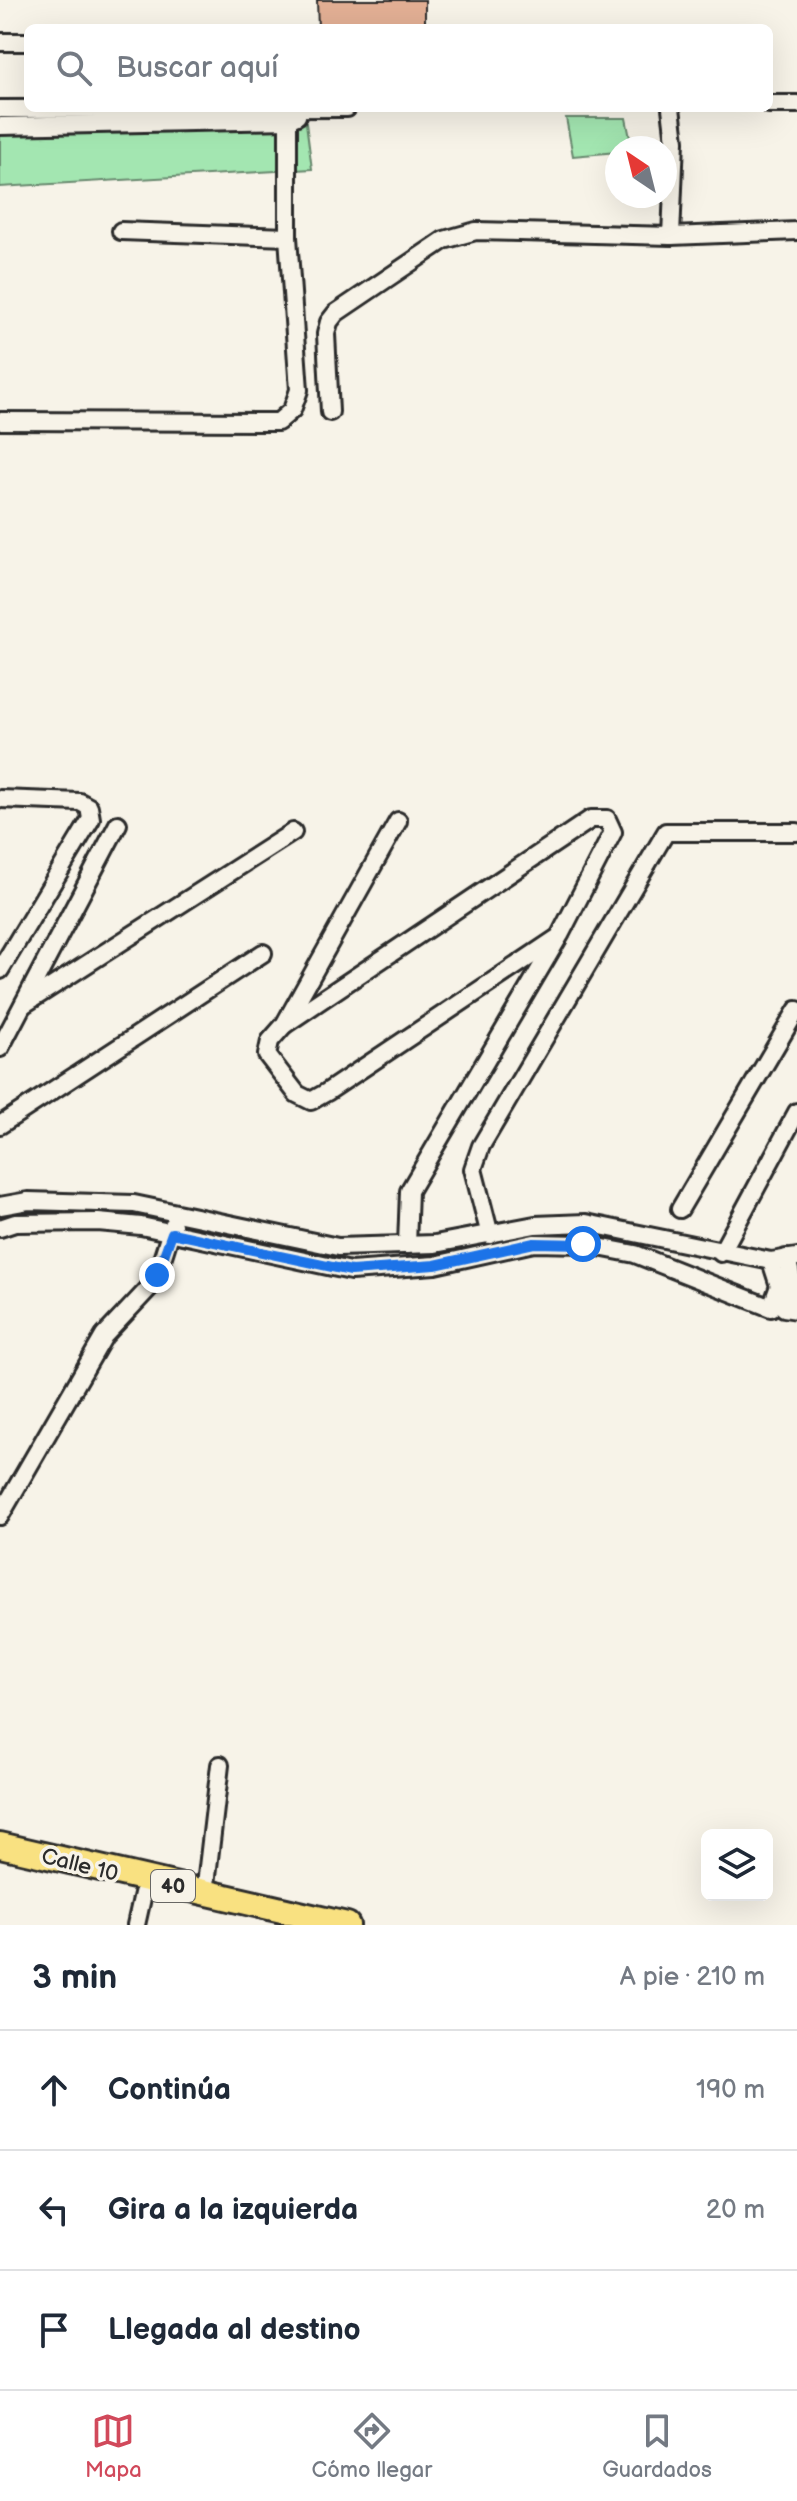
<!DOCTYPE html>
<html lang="es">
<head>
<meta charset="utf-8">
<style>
  body { margin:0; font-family:"Balsamiq Sans",sans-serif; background:#f2f2f3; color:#1f2937 }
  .controls { position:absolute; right:24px; bottom:24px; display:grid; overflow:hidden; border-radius:12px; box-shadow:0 8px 32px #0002 }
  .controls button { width:72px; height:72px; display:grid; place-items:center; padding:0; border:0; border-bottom:2px solid #e0e1e3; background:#fff; color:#1f2937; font:40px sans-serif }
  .compass { position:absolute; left:605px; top:136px; width:72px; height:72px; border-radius:50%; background:#fff; box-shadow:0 8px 32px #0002; rotate:325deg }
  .stop { position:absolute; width:24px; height:24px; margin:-18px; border:6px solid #1a73e8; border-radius:50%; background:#fff }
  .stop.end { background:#1a73e8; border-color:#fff; box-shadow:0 2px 8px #0008 }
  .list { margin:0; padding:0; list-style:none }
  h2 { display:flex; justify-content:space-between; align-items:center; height:104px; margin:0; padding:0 32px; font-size:34px }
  h2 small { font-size:26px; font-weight:400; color:#747a83 }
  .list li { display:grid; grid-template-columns:52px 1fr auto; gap:24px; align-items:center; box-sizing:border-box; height:120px; padding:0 32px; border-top:2px solid #e0e1e3 }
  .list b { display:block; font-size:30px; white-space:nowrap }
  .list em { font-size:26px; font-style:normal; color:#747a83 }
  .icon { flex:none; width:44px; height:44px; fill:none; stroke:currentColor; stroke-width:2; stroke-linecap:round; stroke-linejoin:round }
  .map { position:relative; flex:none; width:797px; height:1925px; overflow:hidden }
  .search { position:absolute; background:#fff; box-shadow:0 8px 32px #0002; left:24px; right:24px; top:24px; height:88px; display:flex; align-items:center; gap:20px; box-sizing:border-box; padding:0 28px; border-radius:12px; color:#747a83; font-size:30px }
  .sheet { height:464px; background:#fff }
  nav { display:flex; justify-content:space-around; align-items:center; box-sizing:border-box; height:112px; border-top:2px solid #e0e1e3; background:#fff; font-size:22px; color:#747a83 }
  nav a { display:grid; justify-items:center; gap:4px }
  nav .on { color:#d1495b }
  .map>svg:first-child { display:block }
  .green { fill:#a3e6b1; stroke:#67886e; stroke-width:2 }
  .building { fill:#e2af94; stroke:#2b2b2b; stroke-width:2 }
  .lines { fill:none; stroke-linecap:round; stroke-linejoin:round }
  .street-casing { stroke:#2b2b2b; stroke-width:22 }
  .primary-casing { stroke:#2b2b2b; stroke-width:30 }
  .street { stroke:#f7f3e8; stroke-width:16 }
  .primary { stroke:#f9e181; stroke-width:24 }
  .route { stroke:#1a73e8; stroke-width:10 }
  .labels { text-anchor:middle; stroke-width:7; stroke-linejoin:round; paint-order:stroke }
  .shield { fill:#f7f3e8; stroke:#686764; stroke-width:2 }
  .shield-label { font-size:20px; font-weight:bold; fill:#2b2b2b }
  .street-label { font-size:22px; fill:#2b2b2b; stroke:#f7f3e8 }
</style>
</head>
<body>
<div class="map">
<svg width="797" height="1925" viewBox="0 0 797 1925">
  <rect width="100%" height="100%" fill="#f7f3e8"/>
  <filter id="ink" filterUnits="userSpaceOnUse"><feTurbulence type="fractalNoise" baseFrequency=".0125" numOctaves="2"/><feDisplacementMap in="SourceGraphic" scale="16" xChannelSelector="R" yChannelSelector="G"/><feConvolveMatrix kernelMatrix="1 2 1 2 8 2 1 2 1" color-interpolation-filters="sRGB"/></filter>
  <g filter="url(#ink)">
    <!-- green -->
    <g class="green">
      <polygon points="566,118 626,118 632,148 617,148 617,152 573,156"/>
      <polygon points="306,123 312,169 0,187 0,133"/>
    </g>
    <!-- building -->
    <polygon class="building" points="317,0 425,0 425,28 318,28"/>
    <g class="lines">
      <defs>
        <g id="street">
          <polyline points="0,42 28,42"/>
          <polyline points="769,104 797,104"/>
          <polyline points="0,109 347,108"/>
          <polyline points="0,126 288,120 297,116"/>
          <polyline points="121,231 288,237"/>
          <polyline points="671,236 797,231"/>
          <polyline points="330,412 326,334 329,322 336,313 444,240 476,231 671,236 675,141 671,108"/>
          <polyline points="0,421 278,422 292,410 299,390 288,237 288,120"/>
          <polyline points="0,799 80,802 89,807 91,819 0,970"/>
          <polyline points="398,821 284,1025 270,1041 267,1055 297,1094 311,1101 327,1092 556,939"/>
          <polyline points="23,1005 293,832"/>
          <polyline points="284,1025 591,819 607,819 613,832 560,935 409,1191 407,1245"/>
          <polyline points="0,1048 118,824"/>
          <polyline points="0,1125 263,953"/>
          <polyline points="0,1206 28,1201 134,1204 338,1247 435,1244 535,1225 586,1223 771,1261 797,1257"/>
          <polyline points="680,1209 797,1010"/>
          <polyline points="0,1228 15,1223 98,1222 141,1226 351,1271 435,1265 534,1243 583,1244 635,1254 771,1308 779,1286 771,1261"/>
          <polyline points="490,1235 473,1169 481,1146 666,832 797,832"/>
          <polyline points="721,1253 797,1112"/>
          <path d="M786 1258C794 1277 793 1291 784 1308L797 1310"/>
          <polyline points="0,1516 104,1336 150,1287 157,1275 173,1225"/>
          <polyline points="205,1893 220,1765"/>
          <polyline points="136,1925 146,1880"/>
        </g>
        <polyline id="primary" points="0,1845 347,1925"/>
      </defs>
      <!-- street casing -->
      <use href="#street" class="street-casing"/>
      <!-- primary casing -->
      <use href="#primary" class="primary-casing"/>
      <!-- street -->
      <use href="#street" class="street"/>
      <!-- primary -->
      <use href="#primary" class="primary"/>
    </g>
  </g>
  <g class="lines" filter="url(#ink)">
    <!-- route -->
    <polyline class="route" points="157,1275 172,1233 351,1271 435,1265 534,1243 583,1244"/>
  </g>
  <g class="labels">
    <!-- shield labels -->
    <rect class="shield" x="151" y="1870" width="44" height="32" rx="6"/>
    <g class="shield-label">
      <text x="173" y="1893">40</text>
    </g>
    <!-- street labels -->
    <g class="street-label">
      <text transform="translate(80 1864) rotate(14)" y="8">Calle 10</text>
    </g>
  </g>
</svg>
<div class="controls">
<button><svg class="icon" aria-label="layers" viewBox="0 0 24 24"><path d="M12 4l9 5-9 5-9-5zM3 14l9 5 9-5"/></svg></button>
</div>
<svg class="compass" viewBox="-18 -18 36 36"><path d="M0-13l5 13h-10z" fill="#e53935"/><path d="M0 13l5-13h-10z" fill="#747a83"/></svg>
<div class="stop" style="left:583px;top:1244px"></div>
<div class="stop end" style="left:157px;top:1275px"></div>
<div class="search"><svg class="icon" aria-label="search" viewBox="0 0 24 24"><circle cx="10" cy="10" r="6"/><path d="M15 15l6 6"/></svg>Buscar aquí</div>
</div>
<section class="sheet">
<h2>3 min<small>A pie · 210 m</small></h2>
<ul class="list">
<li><svg class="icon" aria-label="ahead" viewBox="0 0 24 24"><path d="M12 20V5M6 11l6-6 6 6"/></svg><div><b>Continúa</b></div><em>190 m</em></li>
<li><svg class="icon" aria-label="left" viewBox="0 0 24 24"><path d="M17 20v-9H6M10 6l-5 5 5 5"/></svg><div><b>Gira a la izquierda</b></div><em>20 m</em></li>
<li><svg class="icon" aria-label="arrive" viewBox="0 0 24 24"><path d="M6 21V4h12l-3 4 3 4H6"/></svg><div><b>Llegada al destino</b></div></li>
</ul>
</section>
<nav>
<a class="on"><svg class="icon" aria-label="map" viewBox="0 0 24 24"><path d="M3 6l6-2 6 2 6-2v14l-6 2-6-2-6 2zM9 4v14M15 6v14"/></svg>Mapa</a>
<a><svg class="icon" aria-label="directions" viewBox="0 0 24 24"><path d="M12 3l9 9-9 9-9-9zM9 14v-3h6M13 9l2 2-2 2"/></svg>Cómo llegar</a>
<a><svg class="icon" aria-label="saved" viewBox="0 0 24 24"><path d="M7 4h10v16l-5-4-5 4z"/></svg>Guardados</a>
</nav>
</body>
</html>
